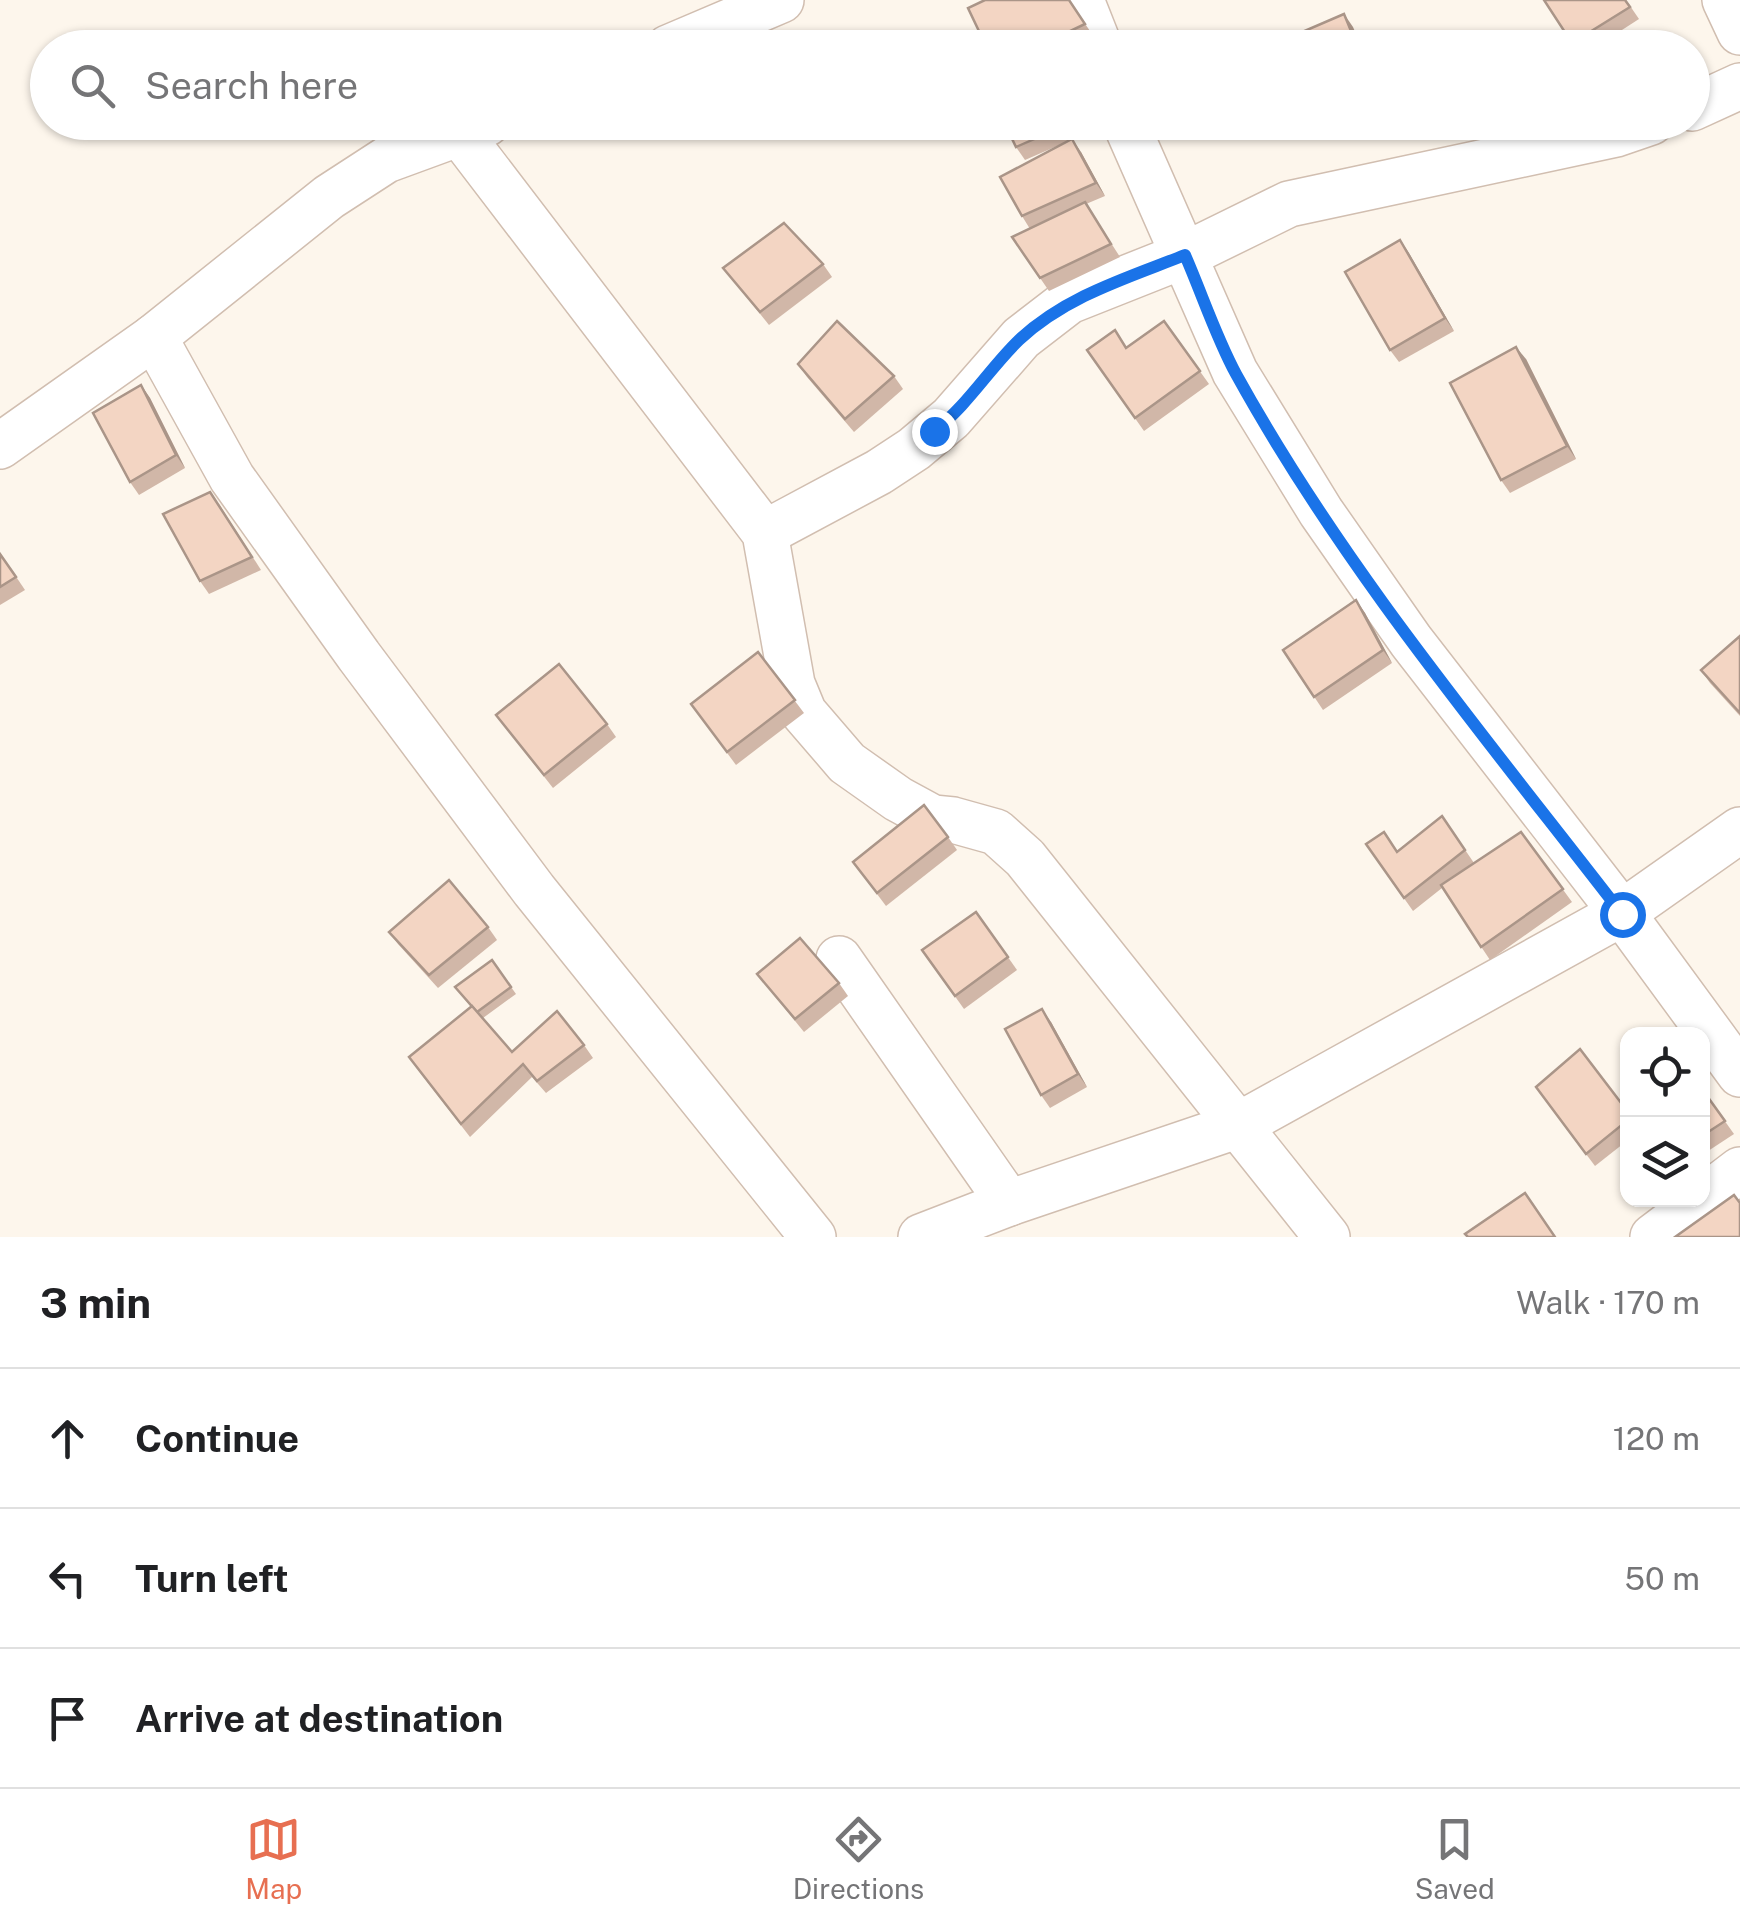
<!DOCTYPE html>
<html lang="en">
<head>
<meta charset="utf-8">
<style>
  body { margin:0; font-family:"Public Sans",sans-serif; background:#f2f2f2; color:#202124 }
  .controls { position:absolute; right:30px; bottom:30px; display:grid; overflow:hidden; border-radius:20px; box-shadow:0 2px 8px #0004 }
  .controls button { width:90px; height:90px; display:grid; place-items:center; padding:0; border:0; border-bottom:2px solid #e0e0e0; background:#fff; color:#202124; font:50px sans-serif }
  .stop { position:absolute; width:30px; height:30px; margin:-22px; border:8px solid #1a73e8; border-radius:50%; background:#fff }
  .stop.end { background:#1a73e8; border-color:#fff; box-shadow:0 2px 10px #0008 }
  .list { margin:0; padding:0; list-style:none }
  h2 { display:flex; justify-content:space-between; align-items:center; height:130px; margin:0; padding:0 40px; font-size:42px }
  h2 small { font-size:32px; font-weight:400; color:#757577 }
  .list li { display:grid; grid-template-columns:65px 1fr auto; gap:30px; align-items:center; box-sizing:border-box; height:140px; padding:0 40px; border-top:2px solid #e0e0e0 }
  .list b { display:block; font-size:38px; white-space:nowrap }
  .list em { font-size:32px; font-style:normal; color:#757577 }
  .icon { flex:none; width:55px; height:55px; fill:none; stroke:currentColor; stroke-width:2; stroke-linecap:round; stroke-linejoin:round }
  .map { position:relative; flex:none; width:1740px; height:1237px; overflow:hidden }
  .search { position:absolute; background:#fff; box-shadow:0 2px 8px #0004; left:30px; right:30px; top:30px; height:110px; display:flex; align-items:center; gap:25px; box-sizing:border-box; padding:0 35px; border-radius:55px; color:#757577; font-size:38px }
  .sheet { height:550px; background:#fff }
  nav { display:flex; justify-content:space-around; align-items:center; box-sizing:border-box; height:140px; border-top:2px solid #e0e0e0; background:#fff; font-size:28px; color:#757577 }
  nav a { display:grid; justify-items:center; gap:5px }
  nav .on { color:#e76f51 }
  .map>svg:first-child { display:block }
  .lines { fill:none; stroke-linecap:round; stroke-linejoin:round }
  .street-casing { stroke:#d1beb0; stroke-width:48 }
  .street { stroke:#fff; stroke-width:45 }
  .wall { fill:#d1b7a8 }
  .shaded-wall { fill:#aa9588 }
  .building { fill:#f3d5c3; stroke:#aa9588; stroke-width:2.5 }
  .route { stroke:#1a73e8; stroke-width:12 }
</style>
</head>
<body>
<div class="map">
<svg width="1740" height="1237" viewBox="0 0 1740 1237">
  <rect width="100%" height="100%" fill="#fdf6ec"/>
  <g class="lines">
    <defs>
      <g id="street">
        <polyline points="1081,0 1100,48"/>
        <polyline points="1725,0 1740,32"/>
        <polyline points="668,48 781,0"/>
        <polyline points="1692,108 1740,86"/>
        <polyline points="1125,122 1235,372 1321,512 1411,641 1622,913 1740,1074"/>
        <polyline points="460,134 765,533 792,684 804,713 847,763 898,799 933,818 953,820 996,832 1025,858 1327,1237"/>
        <polyline points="154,337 232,478 359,656 534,890 813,1237"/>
        <polyline points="0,446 154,337 329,197 386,160 487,123"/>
        <polyline points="765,533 879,472 914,449 951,418 1021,338 1069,301 1185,255 1289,204 1616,134 1651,122"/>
        <polyline points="839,959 1009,1203"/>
        <polyline points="1702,1199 1740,1170"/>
        <polyline points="921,1237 1009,1203 1239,1125 1622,913 1740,830"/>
        <polyline points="1653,1237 1702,1200"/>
      </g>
    </defs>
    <!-- street casing -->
    <use href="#street" class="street-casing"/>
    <!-- street -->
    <use href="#street" class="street"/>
  </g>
  <!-- wall -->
  <g class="wall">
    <polygon points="1069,0 1094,37 1071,48 987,48"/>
    <polygon points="1544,0 1626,0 1639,19 1594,48 1575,48"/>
    <polygon points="1004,122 1075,122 1080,136 1025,160 1016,147"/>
    <polygon points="1290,122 1341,122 1300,138"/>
    <polygon points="1081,152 1105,196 1086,204 1120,257 1049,291 1012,237 1030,229 1022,216"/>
    <polygon points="1400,240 1454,331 1399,362 1390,350"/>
    <polygon points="823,264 832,277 769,325 723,268"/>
    <polygon points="1164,321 1209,384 1144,431 1087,350 1127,348"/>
    <polygon points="1526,359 1576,459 1510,493 1501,480"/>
    <polygon points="798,364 894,376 903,389 854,432 807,377"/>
    <polygon points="141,385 150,398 185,468 139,495 130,482"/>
    <polygon points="219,504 261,570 209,594 200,581"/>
    <polygon points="0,553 25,590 0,605"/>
    <polygon points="1356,600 1365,613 1392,663 1323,710 1283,650"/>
    <polygon points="1740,636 1740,716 1710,683 1701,670"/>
    <polygon points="758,652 804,713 736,765 691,704"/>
    <polygon points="496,715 607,724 616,737 553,788"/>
    <polygon points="1442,816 1474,863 1521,832 1572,902 1490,960 1442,888 1413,911 1366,844 1397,851"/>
    <polygon points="948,837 957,850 886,906 853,862"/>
    <polygon points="976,912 1017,970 964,1009 922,950"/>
    <polygon points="488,927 497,940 438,988 398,944 389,932"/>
    <polygon points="492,960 516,994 483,1018 512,1052 584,1045 593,1058 546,1093 532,1077 470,1137 418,1070 471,1007 455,987"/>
    <polygon points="757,974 839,983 848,996 804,1032"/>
    <polygon points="1051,1022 1087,1087 1050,1108 1041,1095"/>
    <polygon points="1536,1087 1628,1112 1628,1140 1595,1166"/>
    <polygon points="1702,1089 1734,1134 1702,1155"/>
  </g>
  <!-- shaded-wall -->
  <g class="shaded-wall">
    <polygon points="1344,14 1353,27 1362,48 1358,48"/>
    <polygon points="1072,139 1081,152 1105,196 1096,183"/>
    <polygon points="1400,240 1409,253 1454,331 1445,318"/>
    <polygon points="1516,347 1526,359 1576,459 1567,446"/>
    <polygon points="141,385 150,398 185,468 176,455"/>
    <polygon points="1356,600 1365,613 1392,663 1383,650"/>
    <polygon points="1042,1009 1051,1022 1087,1087 1078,1074"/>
  </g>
  <!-- building -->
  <g class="building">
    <polygon points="985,0 1069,0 1085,24 1035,48 987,48 968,8"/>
    <polygon points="1544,0 1625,0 1630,7 1572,43"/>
    <polygon points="1344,14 1358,48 1265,48"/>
    <polygon points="1004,122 1070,122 1071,123 1016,147"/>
    <polygon points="1072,139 1096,183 1022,216 1000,177"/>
    <polygon points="1085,202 1111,244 1040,278 1012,237"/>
    <polygon points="784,223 823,264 760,312 723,268"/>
    <polygon points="1400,240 1445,318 1390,350 1345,272"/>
    <polygon points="837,321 894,376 845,419 798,364"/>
    <polygon points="1164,321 1200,371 1135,418 1087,350 1115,330 1126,348"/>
    <polygon points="1516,347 1567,446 1501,480 1450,383"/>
    <polygon points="141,385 176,455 130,482 93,413"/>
    <polygon points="210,492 252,557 200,581 163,514"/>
    <polygon points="0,554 16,577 0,587"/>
    <polygon points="1356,600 1383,650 1314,697 1283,650"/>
    <polygon points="1740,636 1740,713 1701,670"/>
    <polygon points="758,652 795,700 727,752 691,704"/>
    <polygon points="559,664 607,724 544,775 496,715"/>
    <polygon points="924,805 948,837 877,893 853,862"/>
    <polygon points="1442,816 1465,850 1404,898 1366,844 1384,832 1397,852"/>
    <polygon points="1521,832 1563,889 1481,947 1441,885"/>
    <polygon points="449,880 488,927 429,975 389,932"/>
    <polygon points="976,912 1008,957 955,996 922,950"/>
    <polygon points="800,938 839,983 795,1019 757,974"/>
    <polygon points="492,960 511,987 477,1012 455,987"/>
    <polygon points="472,1006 512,1052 557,1011 584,1045 537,1081 523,1064 461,1124 409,1057"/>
    <polygon points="1042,1009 1078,1074 1041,1095 1005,1029"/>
    <polygon points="1580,1049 1628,1112 1628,1120 1586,1154 1536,1087"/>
    <polygon points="1702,1089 1725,1121 1702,1136"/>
    <polygon points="1525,1193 1555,1237 1468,1237 1465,1234"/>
    <polygon points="1734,1195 1740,1203 1740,1237 1675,1237"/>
  </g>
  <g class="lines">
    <!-- route -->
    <path class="route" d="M934 431C968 405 989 369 1019 340 1066 296 1127 278 1185 255 1202 294 1216 337 1236 374 1343 568 1487 739 1622 914"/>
  </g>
</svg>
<div class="controls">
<button><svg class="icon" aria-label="locate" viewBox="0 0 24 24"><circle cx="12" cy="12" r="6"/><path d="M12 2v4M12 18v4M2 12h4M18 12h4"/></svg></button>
<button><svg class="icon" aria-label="layers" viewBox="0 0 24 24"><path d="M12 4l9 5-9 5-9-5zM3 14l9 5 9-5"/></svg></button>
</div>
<div class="stop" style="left:1622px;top:914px"></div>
<div class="stop end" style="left:934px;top:431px"></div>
<div class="search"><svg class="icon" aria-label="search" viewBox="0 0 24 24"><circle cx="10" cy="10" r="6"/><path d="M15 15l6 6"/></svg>Search here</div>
</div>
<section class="sheet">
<h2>3 min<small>Walk · 170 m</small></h2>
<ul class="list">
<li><svg class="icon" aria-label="ahead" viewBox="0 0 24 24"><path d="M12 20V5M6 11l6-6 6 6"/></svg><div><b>Continue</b></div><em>120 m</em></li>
<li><svg class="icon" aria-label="left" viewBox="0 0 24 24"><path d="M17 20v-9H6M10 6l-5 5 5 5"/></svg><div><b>Turn left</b></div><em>50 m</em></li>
<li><svg class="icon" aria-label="arrive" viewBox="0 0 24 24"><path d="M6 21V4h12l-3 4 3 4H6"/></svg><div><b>Arrive at destination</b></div></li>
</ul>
</section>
<nav>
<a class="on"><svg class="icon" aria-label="map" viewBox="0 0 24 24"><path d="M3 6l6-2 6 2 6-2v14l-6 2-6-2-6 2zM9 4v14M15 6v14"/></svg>Map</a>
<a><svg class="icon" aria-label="directions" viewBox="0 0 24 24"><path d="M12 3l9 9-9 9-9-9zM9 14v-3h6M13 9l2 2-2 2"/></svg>Directions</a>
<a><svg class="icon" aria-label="saved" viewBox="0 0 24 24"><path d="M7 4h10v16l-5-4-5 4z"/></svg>Saved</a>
</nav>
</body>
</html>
